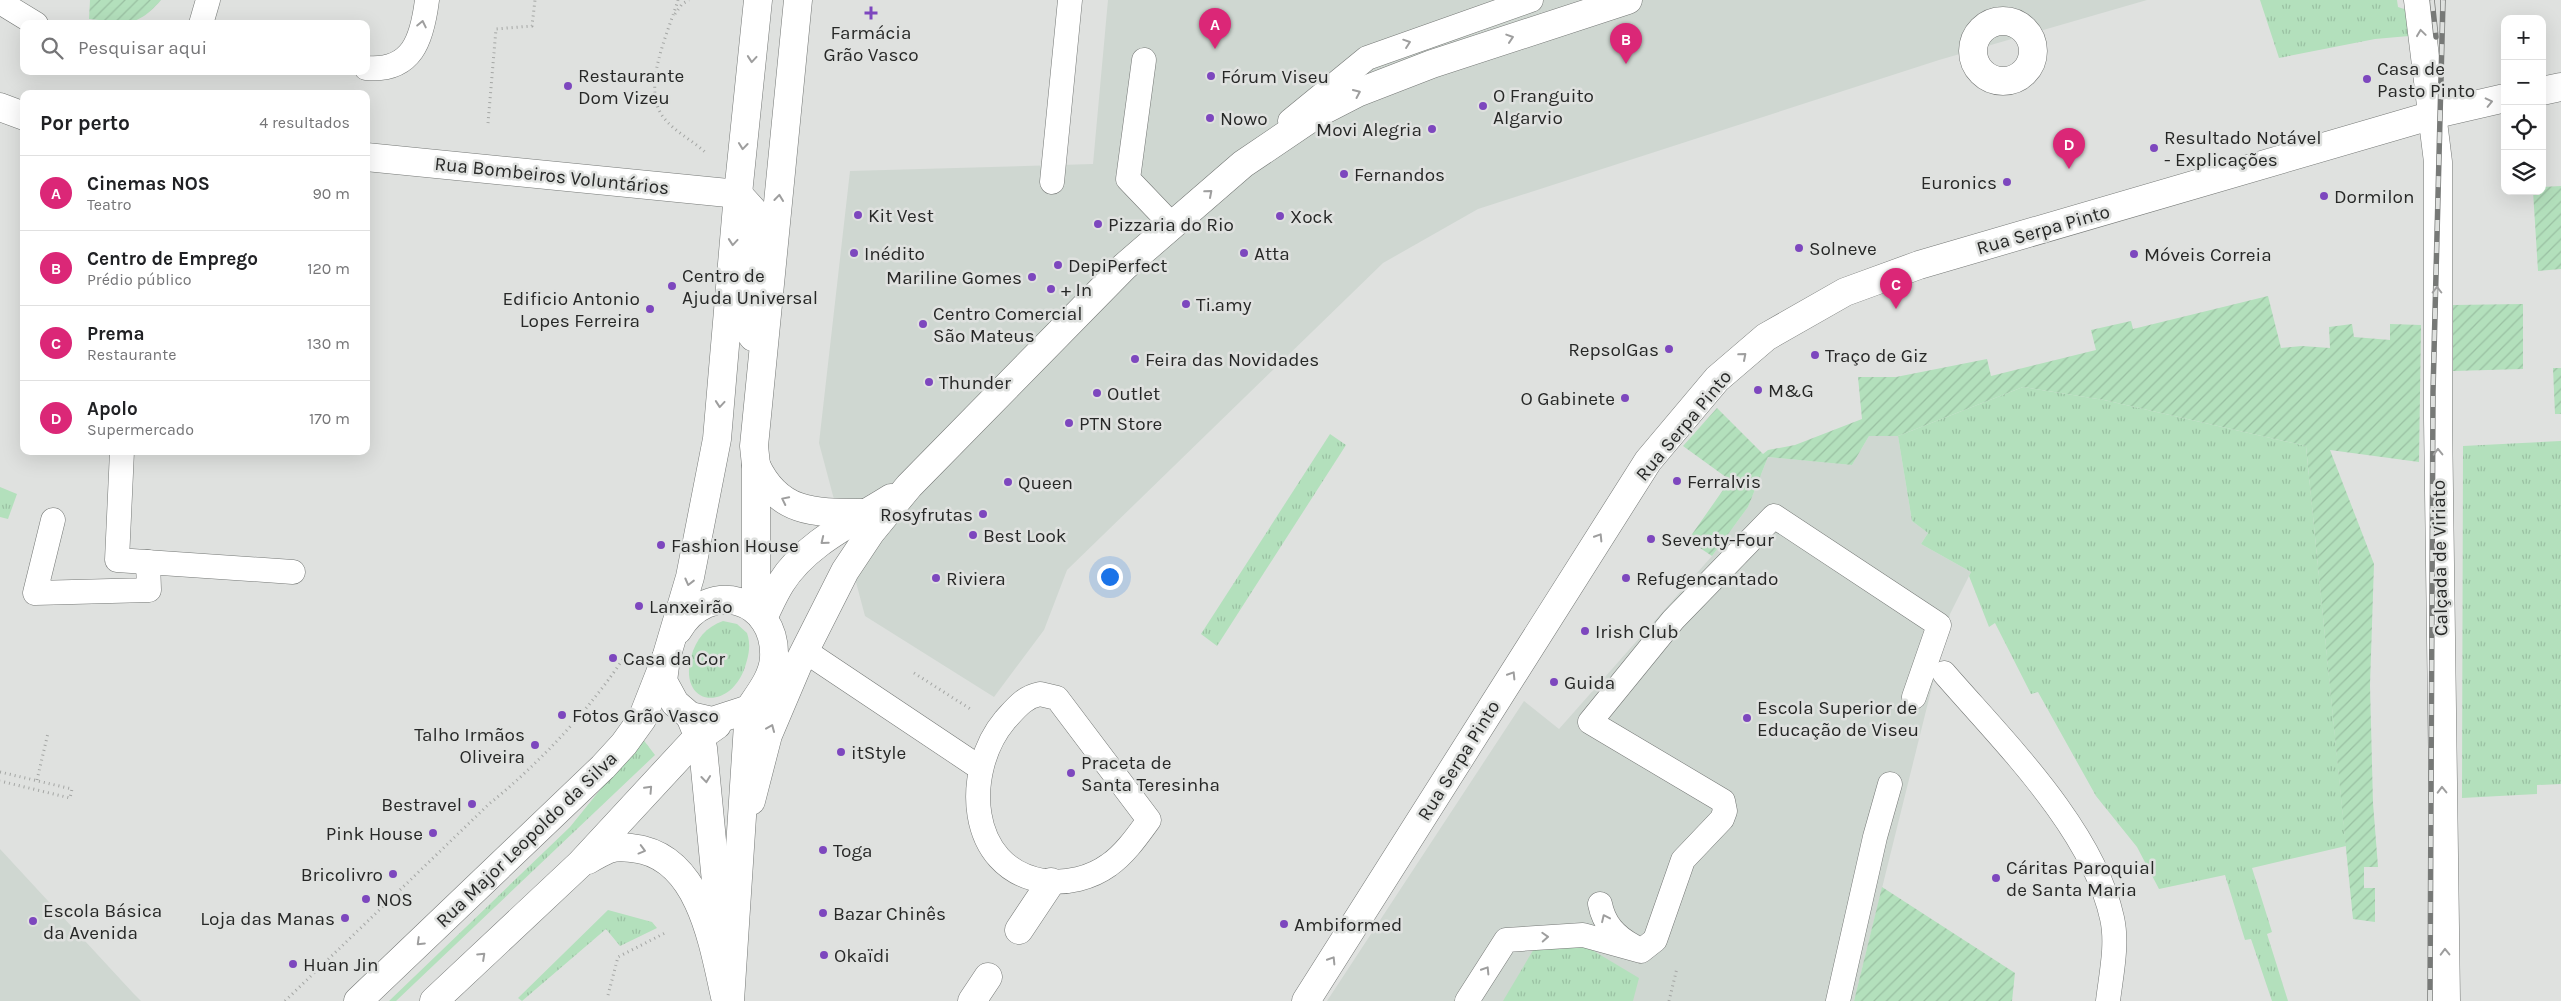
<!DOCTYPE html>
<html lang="pt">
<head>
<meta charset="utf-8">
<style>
  body { margin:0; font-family:Karla,sans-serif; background:#f2f2f2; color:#202124 }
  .controls { position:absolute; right:15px; top:15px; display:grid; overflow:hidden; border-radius:10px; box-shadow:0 5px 20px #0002 }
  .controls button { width:45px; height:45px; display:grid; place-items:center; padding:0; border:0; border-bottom:1px solid #e0e0e0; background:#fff; color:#202124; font:25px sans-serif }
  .you { position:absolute; left:1109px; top:576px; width:18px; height:18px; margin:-12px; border:4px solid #fff; border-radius:50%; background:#1a73e8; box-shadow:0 0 0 8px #1a73e833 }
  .badge { display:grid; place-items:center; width:32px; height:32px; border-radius:50%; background:#db2777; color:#fff; font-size:16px; font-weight:700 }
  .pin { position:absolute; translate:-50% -41px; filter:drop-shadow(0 1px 2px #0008) }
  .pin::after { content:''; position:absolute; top:26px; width:18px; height:15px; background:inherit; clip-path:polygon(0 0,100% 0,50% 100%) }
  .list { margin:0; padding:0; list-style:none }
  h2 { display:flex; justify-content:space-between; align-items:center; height:65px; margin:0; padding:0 20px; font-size:21px }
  h2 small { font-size:16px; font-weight:400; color:#757577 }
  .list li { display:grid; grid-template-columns:32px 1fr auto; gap:15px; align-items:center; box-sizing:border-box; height:75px; padding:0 20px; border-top:1px solid #e0e0e0 }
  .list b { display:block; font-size:19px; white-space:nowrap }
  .list p { margin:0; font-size:16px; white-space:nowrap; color:#757577 }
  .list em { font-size:16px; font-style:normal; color:#757577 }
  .icon { flex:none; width:28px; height:28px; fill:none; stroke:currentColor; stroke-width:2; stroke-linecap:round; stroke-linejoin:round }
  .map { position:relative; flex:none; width:2561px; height:1001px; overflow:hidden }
  .search { position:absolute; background:#fff; box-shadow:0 5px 20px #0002; left:20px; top:20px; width:350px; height:55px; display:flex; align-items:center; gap:12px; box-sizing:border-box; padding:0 18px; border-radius:10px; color:#757577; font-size:19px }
  .panel { position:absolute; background:#fff; box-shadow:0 5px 20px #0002; left:20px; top:90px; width:350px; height:365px; border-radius:10px }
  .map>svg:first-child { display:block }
  .built { fill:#cfd7d1 }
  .grass { fill:url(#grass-tufts) }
  .garden { fill:url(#garden-furrows) }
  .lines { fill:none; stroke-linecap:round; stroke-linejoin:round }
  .lane-casing { stroke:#747775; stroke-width:25 }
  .street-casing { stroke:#747775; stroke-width:29 }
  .secondary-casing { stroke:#747775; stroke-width:29 }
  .primary-casing { stroke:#747775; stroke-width:29 }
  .path { stroke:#a4a6a4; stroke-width:3; stroke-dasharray:1 4; stroke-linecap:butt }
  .lane { stroke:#fff; stroke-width:24 }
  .street { stroke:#fff; stroke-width:28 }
  .secondary { stroke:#fff; stroke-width:28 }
  .primary { stroke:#fff; stroke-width:28 }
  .rail-casing { stroke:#777977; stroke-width:5.5 }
  .rail { stroke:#dfe1df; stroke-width:4; stroke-dasharray:11; stroke-linecap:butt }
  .oneway { stroke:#9e9e9e }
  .poi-dot { fill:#7d47be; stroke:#dfe1df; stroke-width:2 }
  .labels { text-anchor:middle; stroke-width:5; stroke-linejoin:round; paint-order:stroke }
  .poi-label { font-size:19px; fill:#272827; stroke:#dfe1df; text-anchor:start }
  .street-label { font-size:19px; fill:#272827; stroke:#dfe1df }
</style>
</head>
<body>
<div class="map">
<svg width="2561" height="1001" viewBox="0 0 2561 1001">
  <defs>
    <pattern id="grass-tufts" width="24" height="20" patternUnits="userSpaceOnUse" patternTransform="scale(1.25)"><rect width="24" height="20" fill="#b3e0bc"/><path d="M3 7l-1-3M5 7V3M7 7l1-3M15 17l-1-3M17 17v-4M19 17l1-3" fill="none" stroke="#9ac0a2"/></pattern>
    <pattern id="garden-furrows" width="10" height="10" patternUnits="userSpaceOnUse" patternTransform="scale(1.25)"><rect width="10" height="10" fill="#b3e0bc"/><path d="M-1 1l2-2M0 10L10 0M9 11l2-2" fill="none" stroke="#9ac0a2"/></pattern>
  </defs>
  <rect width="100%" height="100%" fill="#dfe1df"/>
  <!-- built -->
  <g class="built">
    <polygon points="1108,0 2147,0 1939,60 1478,209 1383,263 1067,570 1044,630 994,697 865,616 819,443 850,171 1093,164"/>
    <polygon points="1869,436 1898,436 1912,521 1928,533 1921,544 1971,572 1950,614 1854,1001 1327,1001 1524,701 1559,729 1712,556 1748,507 1768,457 1852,465"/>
    <polygon points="0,849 133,993 141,1001 0,1001"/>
  </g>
  <!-- grass -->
  <g class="grass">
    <polygon points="2260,0 2397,0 2398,7 2407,10 2409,36 2375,39 2279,58"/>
    <polygon points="2023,387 2104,400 2306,446 2346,846 2252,868 2272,932 2267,934 2288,1001 2272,1001 2251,939 2245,940 2225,875 2159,889 2137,847 2096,796 2038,692 2031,694 1995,623 1989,627 1969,576 1971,572 1921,544 1928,533 1912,521 1898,436"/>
    <polygon points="1330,434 1346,445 1217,646 1201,634"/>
    <polygon points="2561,441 2561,784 2537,785 2537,794 2462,798 2463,446"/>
    <polygon points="0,487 17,494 8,519 0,517"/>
    <path d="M723 621 737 624 747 633C751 645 749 654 745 667 730 712 678 707 691 657 696 639 706 627 723 621Z"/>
    <polygon points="642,738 655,755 396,1001 389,1001 570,827"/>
    <polygon points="608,910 652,922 657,928 620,946 606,929 522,1001 518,998"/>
    <polygon points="1577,941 1639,978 1633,1001 1503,1001 1535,947"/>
  </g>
  <!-- garden -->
  <g class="garden">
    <path d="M90 0H161C135 30 125 22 89 19Z"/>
    <polygon points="2561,186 2561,269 2538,271 2533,191 2542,191 2542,187"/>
    <polygon points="2268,296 2281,348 2302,346 2330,348 2329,327 2352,324 2354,337 2390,340 2390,324 2421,325 2419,462 2330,450 2374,564 2370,685 2373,803 2378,867 2364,867 2364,888 2375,888 2375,922 2353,919 2306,446 2104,400 2023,387 1898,436 1869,436 1852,465 1768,457 1748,507 1712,556 1688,540 1730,480 1683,446 1717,408 1763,454 1768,450 1795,445 1862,419 1858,377 1896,377 1987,359 1991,376 2096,350 2091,330 2131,321 2133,329"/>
    <polygon points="2523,304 2523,369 2453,371 2453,305"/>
    <polygon points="2553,368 2561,368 2561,414 2555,414"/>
    <polygon points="1882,887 2015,973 2012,1001 1854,1001"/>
  </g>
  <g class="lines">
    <defs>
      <g id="lane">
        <polyline points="0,2 36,24"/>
        <polyline points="201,24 208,0"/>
        <polyline points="1144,60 1128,179 1172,225"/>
        <path d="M366 68C412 72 422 40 427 0"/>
        <polyline points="1290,121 1367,58 1531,0"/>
        <polyline points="1052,182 1070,0"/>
        <polyline points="122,451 117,560 293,572"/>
        <polyline points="53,520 35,593 149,590 148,562"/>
        <polyline points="805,651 980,768"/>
        <path d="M1944 673C2002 740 2093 829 2112 918 2118 944 2111 975 2108 1001"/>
        <path d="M1040 694 1057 698 1149 820C1138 835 1125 854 1109 865 1091 878 1067 884 1044 881 966 869 963 770 1005 720 1016 708 1024 697 1040 694Z"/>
        <path d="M1600 904C1604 924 1615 936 1633 946"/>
        <polyline points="1467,1001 1506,940 1583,935 1641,951 1655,940 1683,860 1722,819 1725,811 1723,801 1590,722 1673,620 1774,516 1939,625 1914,697"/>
        <polyline points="1838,1001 1875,837 1890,784"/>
      </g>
      <g id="street">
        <polyline points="2418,0 2438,162 2438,419 2446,1001"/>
        <circle cx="2003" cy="51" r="30"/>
        <polyline points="0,107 24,116"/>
        <polyline points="366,157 738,194"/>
        <path d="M756 465C779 515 817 513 865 513"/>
        <path d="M763 618C769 606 774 594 781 583 805 544 853 522 891 498"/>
        <polyline points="751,801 768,735 799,662 845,571 871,532 909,486 1124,267 1243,164 1320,112 1357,93 1432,64 1628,0"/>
        <polyline points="1019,930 1051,882"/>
        <polyline points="972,1001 988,977"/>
      </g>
      <g id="secondary">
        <polyline points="2542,91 2561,87"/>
        <path d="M588 860C595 856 602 852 609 849 620 845 632 848 643 850 703 865 714 950 726 1001"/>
        <polyline points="358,1001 603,767 624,744 642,719 666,658"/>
        <polyline points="434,1001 580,864 693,742 717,725"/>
        <polyline points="1306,1001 1648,461 1717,379 1766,337 1845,292 1919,265 2440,113 2505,98"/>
      </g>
      <g id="primary">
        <polyline points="738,194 757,215 745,326 753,337"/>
        <polyline points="756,609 756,465 754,446 798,0"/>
        <path d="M678 630C708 578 777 597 774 658 773 677 759 694 749 709L730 1001"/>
        <polyline points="749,709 712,721 690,716 675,703 663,681 666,658 690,577 717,439 738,194 758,0"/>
        <polyline points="690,716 703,748 721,933"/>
      </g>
    </defs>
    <!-- lane casing -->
    <use href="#lane" class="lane-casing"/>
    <!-- street casing -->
    <use href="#street" class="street-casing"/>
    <!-- secondary casing -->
    <use href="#secondary" class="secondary-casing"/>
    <!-- primary casing -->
    <use href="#primary" class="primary-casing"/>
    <!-- path -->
    <g class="path">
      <path d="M678 0C669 31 640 89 664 118 675 132 692 140 705 152"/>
      <polyline points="675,14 682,4 689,0"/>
      <polyline points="488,123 496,29 532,26 535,0"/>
      <polyline points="914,673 972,710"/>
      <polyline points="0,772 72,789 70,798 0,781"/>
      <polyline points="37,780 48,733"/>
      <polyline points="608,995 618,957 665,933"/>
      <path d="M285 1001 489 804C540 763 592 707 627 653"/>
      <polyline points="1669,1001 1677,968"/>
    </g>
    <!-- lane -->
    <use href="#lane" class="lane"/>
    <!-- street -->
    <use href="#street" class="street"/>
    <!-- secondary -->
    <use href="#secondary" class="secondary"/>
    <!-- primary -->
    <use href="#primary" class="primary"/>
    <defs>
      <g id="rail">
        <polyline points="2432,0 2436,37"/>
        <polyline points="2430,1001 2433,392 2443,0"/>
      </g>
    </defs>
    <!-- rail casing -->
    <use href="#rail" class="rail-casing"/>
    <!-- rail -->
    <use href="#rail" class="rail"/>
  </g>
  <!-- one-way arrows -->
  <defs><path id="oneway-chevron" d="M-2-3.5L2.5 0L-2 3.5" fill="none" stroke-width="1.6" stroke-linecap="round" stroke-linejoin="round" transform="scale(1.25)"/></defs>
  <g class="oneway">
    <use href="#oneway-chevron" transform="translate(422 24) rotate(-78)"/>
    <use href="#oneway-chevron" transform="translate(2421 33) rotate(-98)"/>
    <use href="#oneway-chevron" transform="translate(1510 38) rotate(-18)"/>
    <use href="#oneway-chevron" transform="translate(1407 43) rotate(-19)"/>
    <use href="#oneway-chevron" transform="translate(752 59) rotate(95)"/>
    <use href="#oneway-chevron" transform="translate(1357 93) rotate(-24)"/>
    <use href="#oneway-chevron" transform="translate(2489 102) rotate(-13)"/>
    <use href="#oneway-chevron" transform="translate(743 146) rotate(96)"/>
    <use href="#oneway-chevron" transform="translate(1209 193) rotate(-41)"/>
    <use href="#oneway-chevron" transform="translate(779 198) rotate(-84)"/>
    <use href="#oneway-chevron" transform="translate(733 242) rotate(95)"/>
    <use href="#oneway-chevron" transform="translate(2437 290) rotate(-90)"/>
    <use href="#oneway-chevron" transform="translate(1743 356) rotate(-41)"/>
    <use href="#oneway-chevron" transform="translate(720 404) rotate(95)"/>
    <use href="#oneway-chevron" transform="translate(2438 452) rotate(-91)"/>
    <use href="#oneway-chevron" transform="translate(785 500) rotate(-154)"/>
    <use href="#oneway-chevron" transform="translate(1599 537) rotate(-58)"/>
    <use href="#oneway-chevron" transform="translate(824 541) rotate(141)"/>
    <use href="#oneway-chevron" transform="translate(689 582) rotate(104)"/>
    <use href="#oneway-chevron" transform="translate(1512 675) rotate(-58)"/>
    <use href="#oneway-chevron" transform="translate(771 728) rotate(-67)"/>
    <use href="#oneway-chevron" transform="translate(706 779) rotate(84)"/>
    <use href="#oneway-chevron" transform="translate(649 789) rotate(-47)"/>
    <use href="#oneway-chevron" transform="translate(2442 790) rotate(-91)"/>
    <use href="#oneway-chevron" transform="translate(642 850) rotate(15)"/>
    <use href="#oneway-chevron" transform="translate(1605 918) rotate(-115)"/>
    <use href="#oneway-chevron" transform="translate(1545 937) rotate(-3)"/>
    <use href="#oneway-chevron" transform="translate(420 942) rotate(136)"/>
    <use href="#oneway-chevron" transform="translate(2445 952) rotate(-91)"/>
    <use href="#oneway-chevron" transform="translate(482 956) rotate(-43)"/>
    <use href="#oneway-chevron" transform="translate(1332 960) rotate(-58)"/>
    <use href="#oneway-chevron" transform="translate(1486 970) rotate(-58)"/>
  </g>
  <!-- markers -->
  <g class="poi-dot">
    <path d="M868.5 5.5h5v5h5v5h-5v5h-5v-5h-5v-5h5z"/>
    <circle cx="1211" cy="76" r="5"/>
    <circle cx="2367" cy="79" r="5"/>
    <circle cx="568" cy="86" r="5"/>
    <circle cx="1483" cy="106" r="5"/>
    <circle cx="1210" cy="118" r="5"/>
    <circle cx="1432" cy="129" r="5"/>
    <circle cx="2154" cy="148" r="5"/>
    <circle cx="1344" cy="174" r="5"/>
    <circle cx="2007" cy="182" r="5"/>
    <circle cx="2324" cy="196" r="5"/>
    <circle cx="858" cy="215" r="5"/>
    <circle cx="1280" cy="216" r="5"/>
    <circle cx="1098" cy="224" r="5"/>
    <circle cx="1799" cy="248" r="5"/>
    <circle cx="854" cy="253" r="5"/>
    <circle cx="1244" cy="253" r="5"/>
    <circle cx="2134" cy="254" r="5"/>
    <circle cx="1058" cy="265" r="5"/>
    <circle cx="1032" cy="277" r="5"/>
    <circle cx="672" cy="286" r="5"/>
    <circle cx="1051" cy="289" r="5"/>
    <circle cx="1186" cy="304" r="5"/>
    <circle cx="650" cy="309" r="5"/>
    <circle cx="923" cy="324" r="5"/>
    <circle cx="1669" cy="349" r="5"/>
    <circle cx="1815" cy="355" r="5"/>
    <circle cx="1135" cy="359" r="5"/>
    <circle cx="929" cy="382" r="5"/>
    <circle cx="1758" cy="390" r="5"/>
    <circle cx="1097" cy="393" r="5"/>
    <circle cx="1625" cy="398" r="5"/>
    <circle cx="1069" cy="423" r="5"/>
    <circle cx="1677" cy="481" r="5"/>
    <circle cx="1008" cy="482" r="5"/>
    <circle cx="983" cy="514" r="5"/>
    <circle cx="973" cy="535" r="5"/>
    <circle cx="1651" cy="539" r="5"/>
    <circle cx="661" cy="545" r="5"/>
    <circle cx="936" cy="578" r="5"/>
    <circle cx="1626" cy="578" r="5"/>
    <circle cx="639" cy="606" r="5"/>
    <circle cx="1585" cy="631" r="5"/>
    <circle cx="613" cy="658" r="5"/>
    <circle cx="1554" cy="682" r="5"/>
    <circle cx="562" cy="715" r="5"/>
    <circle cx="1747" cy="718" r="5"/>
    <circle cx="535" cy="745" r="5"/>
    <circle cx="841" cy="752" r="5"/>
    <circle cx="1071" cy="773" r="5"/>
    <circle cx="472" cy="804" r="5"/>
    <circle cx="433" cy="833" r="5"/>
    <circle cx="823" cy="850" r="5"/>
    <circle cx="393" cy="874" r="5"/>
    <circle cx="1996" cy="878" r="5"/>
    <circle cx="366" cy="899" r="5"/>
    <circle cx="823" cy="913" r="5"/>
    <circle cx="345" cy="918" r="5"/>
    <circle cx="33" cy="921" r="5"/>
    <circle cx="1284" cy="924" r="5"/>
    <circle cx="824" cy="955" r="5"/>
    <circle cx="293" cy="964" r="5"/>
  </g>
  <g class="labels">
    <!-- poi labels -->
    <g class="poi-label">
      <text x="871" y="39" text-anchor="middle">Farmácia<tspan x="871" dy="22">Grão Vasco</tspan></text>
      <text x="2377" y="75">Casa de<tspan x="2377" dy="22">Pasto Pinto</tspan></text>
      <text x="578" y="82">Restaurante<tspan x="578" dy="22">Dom Vizeu</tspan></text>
      <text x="1221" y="83">Fórum Viseu</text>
      <text x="1493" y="102">O Franguito<tspan x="1493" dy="22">Algarvio</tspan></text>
      <text x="1220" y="125">Nowo</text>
      <text x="1422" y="136" text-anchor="end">Movi Alegria</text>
      <text x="2164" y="144">Resultado Notável<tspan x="2164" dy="22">- Explicações</tspan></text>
      <text x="1354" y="181">Fernandos</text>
      <text x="1997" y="189" text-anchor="end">Euronics</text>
      <text x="2334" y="203">Dormilon</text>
      <text x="868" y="222">Kit Vest</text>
      <text x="1290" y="223">Xock</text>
      <text x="1108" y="231">Pizzaria do Rio</text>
      <text x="1809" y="255">Solneve</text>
      <text x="864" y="260">Inédito</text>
      <text x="1254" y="260">Atta</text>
      <text x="2144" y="261">Móveis Correia</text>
      <text x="1068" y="272">DepiPerfect</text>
      <text x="682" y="282">Centro de<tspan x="682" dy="22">Ajuda Universal</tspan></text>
      <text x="1022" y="284" text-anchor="end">Mariline Gomes</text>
      <text x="1061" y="296">+ In</text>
      <text x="640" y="305" text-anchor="end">Edificio Antonio<tspan x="640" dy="22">Lopes Ferreira</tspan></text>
      <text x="1196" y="311">Ti.amy</text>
      <text x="933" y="320">Centro Comercial<tspan x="933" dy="22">São Mateus</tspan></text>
      <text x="1659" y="356" text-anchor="end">RepsolGas</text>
      <text x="1825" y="362">Traço de Giz</text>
      <text x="1145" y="366">Feira das Novidades</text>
      <text x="939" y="389">Thunder</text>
      <text x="1768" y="397">M&amp;G</text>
      <text x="1107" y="400">Outlet</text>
      <text x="1615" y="405" text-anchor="end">O Gabinete</text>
      <text x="1079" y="430">PTN Store</text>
      <text x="1687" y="488">Ferralvis</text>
      <text x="1018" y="489">Queen</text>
      <text x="973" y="521" text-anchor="end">Rosyfrutas</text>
      <text x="983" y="542">Best Look</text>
      <text x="1661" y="546">Seventy-Four</text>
      <text x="671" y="552">Fashion House</text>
      <text x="946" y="585">Riviera</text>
      <text x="1636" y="585">Refugencantado</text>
      <text x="649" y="613">Lanxeirão</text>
      <text x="1595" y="638">Irish Club</text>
      <text x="623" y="665">Casa da Cor</text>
      <text x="1564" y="689">Guida</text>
      <text x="1757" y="714">Escola Superior de<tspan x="1757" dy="22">Educação de Viseu</tspan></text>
      <text x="572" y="722">Fotos Grão Vasco</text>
      <text x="525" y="741" text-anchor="end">Talho Irmãos<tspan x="525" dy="22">Oliveira</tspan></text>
      <text x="851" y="759">itStyle</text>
      <text x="1081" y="769">Praceta de<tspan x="1081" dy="22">Santa Teresinha</tspan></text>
      <text x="462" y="811" text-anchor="end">Bestravel</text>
      <text x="423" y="840" text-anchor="end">Pink House</text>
      <text x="833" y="857">Toga</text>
      <text x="2006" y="874">Cáritas Paroquial<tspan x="2006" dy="22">de Santa Maria</tspan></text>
      <text x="383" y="881" text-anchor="end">Bricolivro</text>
      <text x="376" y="906">NOS</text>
      <text x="43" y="917">Escola Básica<tspan x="43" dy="22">da Avenida</tspan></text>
      <text x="833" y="920">Bazar Chinês</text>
      <text x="335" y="925" text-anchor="end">Loja das Manas</text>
      <text x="1294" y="931">Ambiformed</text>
      <text x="834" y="962">Okaïdi</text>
      <text x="303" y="971">Huan Jin</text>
    </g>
    <!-- street labels -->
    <g class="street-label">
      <text transform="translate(552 175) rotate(6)" y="7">Rua Bombeiros Voluntários</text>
      <text transform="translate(2043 229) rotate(-16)" y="7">Rua Serpa Pinto</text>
      <text transform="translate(1683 425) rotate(-50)" y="7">Rua Serpa Pinto</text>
      <text transform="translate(2439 558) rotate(-91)" y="7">Calçada de Viriato</text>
      <text transform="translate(1458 760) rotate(-58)" y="7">Rua Serpa Pinto</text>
      <text transform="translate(526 839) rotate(-44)" y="7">Rua Major Leopoldo da Silva</text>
    </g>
  </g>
</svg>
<div class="controls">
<button>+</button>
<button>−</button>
<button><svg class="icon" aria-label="locate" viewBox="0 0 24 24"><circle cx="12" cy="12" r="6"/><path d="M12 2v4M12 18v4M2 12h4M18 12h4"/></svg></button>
<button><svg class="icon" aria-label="layers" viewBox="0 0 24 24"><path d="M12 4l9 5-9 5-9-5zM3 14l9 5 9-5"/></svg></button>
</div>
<div class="you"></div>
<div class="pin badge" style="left:1215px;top:49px">A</div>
<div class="pin badge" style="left:1626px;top:64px">B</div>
<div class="pin badge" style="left:1896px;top:309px">C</div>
<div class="pin badge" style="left:2069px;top:169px">D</div>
<div class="search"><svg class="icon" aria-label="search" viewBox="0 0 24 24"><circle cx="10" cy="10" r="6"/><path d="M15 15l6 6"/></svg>Pesquisar aqui</div>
<section class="panel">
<h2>Por perto<small>4 resultados</small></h2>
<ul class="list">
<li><span class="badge">A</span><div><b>Cinemas NOS</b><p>Teatro</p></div><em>90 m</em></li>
<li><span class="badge">B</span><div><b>Centro de Emprego</b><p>Prédio público</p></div><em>120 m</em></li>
<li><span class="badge">C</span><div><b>Prema</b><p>Restaurante</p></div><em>130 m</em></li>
<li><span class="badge">D</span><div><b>Apolo</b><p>Supermercado</p></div><em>170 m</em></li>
</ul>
</section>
</div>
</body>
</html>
